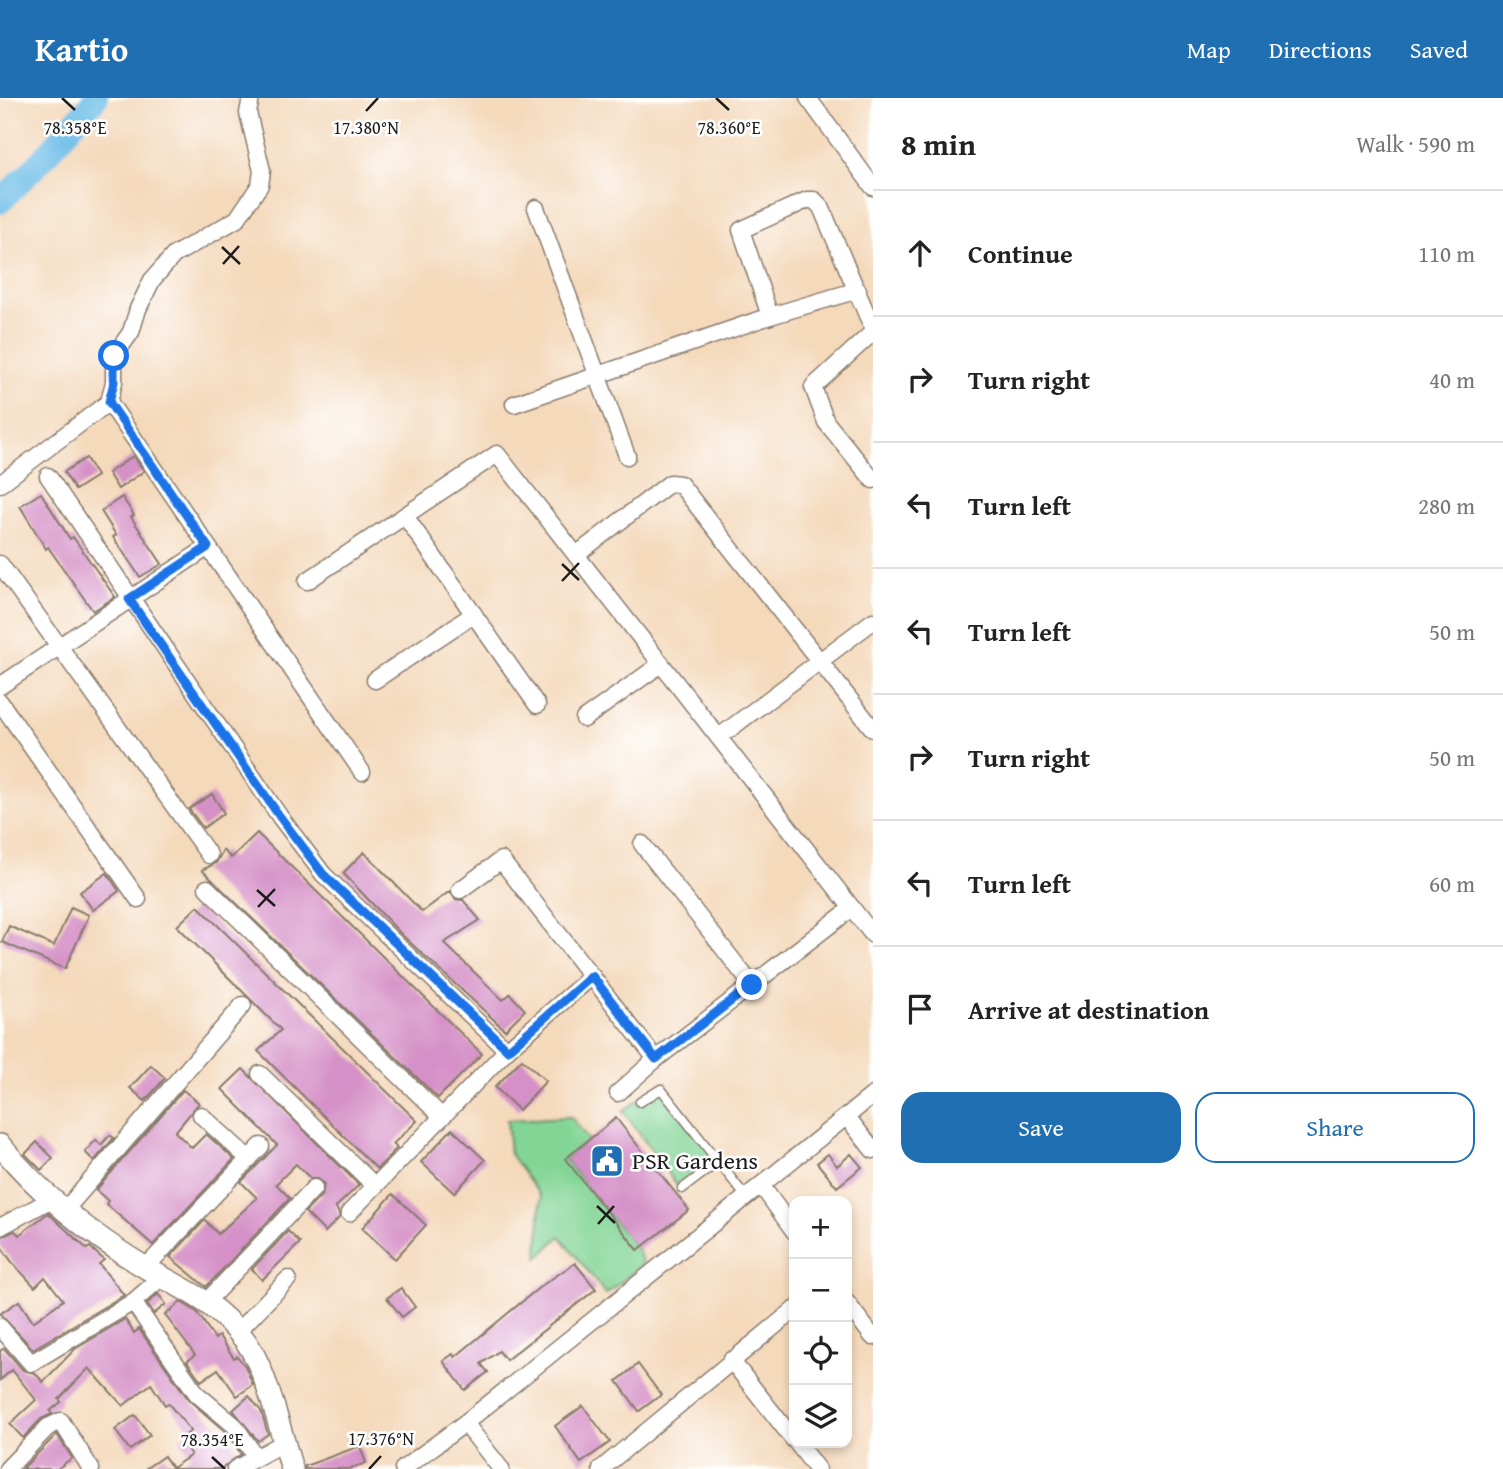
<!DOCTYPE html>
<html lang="en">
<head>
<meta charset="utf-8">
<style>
  body { margin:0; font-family:"Gentium Book Plus",serif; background:#f6f6f6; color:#222 }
  .controls { position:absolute; right:21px; bottom:21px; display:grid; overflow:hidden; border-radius:14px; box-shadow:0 4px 10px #0003 }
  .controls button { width:63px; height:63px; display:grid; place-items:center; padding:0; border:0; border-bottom:2px solid #e0e0e0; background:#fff; color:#222; font:35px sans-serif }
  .stop { position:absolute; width:21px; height:21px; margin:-16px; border:5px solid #1a73e8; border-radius:50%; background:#fff }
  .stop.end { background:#1a73e8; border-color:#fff; box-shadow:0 2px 7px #0008 }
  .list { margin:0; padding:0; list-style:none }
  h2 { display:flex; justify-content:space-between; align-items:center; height:91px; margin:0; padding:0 28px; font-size:30px }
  h2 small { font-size:23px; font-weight:400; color:#767676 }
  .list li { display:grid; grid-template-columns:46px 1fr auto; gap:21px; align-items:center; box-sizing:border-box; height:126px; padding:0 28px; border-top:2px solid #e0e0e0 }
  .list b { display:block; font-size:26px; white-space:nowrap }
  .list em { font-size:23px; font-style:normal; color:#767676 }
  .actions { display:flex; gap:14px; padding:21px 28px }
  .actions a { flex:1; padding:16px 0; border:2px solid #1f6fb2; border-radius:21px; text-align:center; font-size:24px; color:#1f6fb2 }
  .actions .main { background:#1f6fb2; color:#fff }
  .icon { flex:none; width:38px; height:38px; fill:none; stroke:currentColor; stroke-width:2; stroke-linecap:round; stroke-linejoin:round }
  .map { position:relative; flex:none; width:873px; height:1371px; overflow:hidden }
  header { display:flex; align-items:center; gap:42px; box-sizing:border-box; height:98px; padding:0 35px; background:#1f6fb2; color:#fff }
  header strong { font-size:33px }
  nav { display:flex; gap:38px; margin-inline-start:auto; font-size:24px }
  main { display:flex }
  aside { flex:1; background:#fff }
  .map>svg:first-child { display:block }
  .green { fill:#83d596; stroke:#507859; stroke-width:2 }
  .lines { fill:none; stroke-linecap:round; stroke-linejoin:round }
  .river { stroke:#6dbee8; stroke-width:24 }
  .building { fill:#d591c7 }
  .service-casing { stroke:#887a6c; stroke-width:11 }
  .minor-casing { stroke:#887a6c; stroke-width:19 }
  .tertiary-casing { stroke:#887a6c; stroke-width:24 }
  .service { stroke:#fff; stroke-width:8 }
  .minor { stroke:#fff; stroke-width:16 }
  .tertiary { stroke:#fff; stroke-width:21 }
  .route { stroke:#1a73e8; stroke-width:9 }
  .ticks { fill:none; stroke:#1c1c1c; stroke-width:2.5 }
  .labels { text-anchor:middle; stroke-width:5; stroke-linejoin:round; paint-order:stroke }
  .poi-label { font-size:24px; fill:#1c1c1c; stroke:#fff; text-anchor:start }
  .ticks-label { font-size:18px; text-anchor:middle; fill:#1c1c1c; stroke:#fff; stroke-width:5; stroke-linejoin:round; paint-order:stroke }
</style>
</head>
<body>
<header>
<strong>Kartio</strong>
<nav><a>Map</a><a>Directions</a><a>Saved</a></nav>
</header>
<main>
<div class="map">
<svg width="873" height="1371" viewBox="0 0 873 1371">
  <rect width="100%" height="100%" fill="#fff"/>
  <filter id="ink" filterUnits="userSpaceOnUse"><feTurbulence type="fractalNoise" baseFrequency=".0143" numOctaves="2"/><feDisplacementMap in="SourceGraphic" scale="14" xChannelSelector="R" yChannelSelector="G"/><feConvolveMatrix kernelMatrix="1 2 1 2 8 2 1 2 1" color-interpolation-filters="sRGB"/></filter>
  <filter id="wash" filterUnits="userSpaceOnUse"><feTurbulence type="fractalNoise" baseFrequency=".00686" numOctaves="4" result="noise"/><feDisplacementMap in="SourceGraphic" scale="28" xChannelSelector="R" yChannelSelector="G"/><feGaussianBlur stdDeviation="1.57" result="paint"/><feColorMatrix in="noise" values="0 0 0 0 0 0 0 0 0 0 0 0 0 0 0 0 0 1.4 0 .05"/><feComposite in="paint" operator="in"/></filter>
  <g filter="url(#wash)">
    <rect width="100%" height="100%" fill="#f4d9bb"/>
    <!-- green -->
    <g class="green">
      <polygon points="662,985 718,1062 679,1090 623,1013"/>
      <polygon points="571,1019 589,1042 565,1061 638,1152 643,1166 606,1196 560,1138 538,1160 541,1099 510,1056 507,1022"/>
    </g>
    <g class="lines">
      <!-- river -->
      <polyline class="river" points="0,104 39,65 96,0"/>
    </g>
    <g id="blocks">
      <!-- building -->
      <g class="building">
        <polygon points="133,358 144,373 118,391 108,375"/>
        <polygon points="86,360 97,378 75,392 64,374"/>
        <polygon points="41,395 70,441 73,439 115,499 93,513 48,449 46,451 20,408"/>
        <polygon points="122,399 134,417 131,419 162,466 140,479 113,439 116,437 101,413"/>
        <polygon points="212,696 224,715 203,730 189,711"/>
        <polygon points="257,735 482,956 438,1000 202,772 216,765 223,752 231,760"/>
        <polygon points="364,754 422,814 450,793 455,801 463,802 480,822 444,845 503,902 510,896 525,912 505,932 402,837 343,775"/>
        <polygon points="107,775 119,793 93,812 80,794"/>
        <polygon points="198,808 417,1023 393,1046 397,1050 377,1071 258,953 281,932 177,828"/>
        <polygon points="71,809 89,817 65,871 2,844 9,828 54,848"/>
        <polygon points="522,961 546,983 519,1012 495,989"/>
        <polygon points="151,967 165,980 145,1003 130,990"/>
        <polygon points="243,971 359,1087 336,1109 340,1119 325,1134 305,1114 322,1097 324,1086 317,1080 310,1080 296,1066 276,1086 290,1100 206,1189 170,1159 205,1122 218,1136 257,1100 241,1084 277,1047 222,991"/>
        <polygon points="183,992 199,1005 175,1034 192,1050 206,1036 234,1061 153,1147 106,1106 108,1103 96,1092"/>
        <polygon points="616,1020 689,1112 638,1152 565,1061"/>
        <polygon points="452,1031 485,1062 454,1095 421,1064"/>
        <polygon points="110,1037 114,1040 94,1063 85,1054 96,1042 101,1047"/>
        <polygon points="37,1044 53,1060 41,1072 25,1056"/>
        <polygon points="828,1056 837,1068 851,1056 862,1069 837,1089 817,1065"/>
        <polygon points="393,1096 426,1127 395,1161 362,1130"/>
        <polygon points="48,1115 87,1151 90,1149 104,1162 99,1166 124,1197 33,1251 0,1216 19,1203 33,1224 63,1202 45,1179 35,1189 12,1164 0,1147 0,1139 15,1133 19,1137"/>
        <polygon points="288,1133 300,1145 262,1182 252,1171"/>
        <polygon points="575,1165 596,1191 506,1262 499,1253 481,1266 488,1274 465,1292 443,1263 453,1256 455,1259 541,1188"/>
        <polygon points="401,1190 415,1209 402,1219 387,1200"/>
        <polygon points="158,1196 166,1206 154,1216 147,1206"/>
        <polygon points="181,1204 197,1214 215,1241 219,1238 234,1260 237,1258 245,1268 253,1287 237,1298 218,1271 201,1283 187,1263 195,1257 165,1217"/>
        <polygon points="125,1221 134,1235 139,1231 189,1302 227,1335 241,1356 221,1371 145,1371 164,1358 172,1370 191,1357 180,1341 191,1333 168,1305 165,1307 151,1286 123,1308 89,1270 59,1301 61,1304 50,1313 52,1316 41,1321 23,1340 10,1326 36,1302 12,1272 0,1282 0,1253 4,1250 23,1272 35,1275 43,1284 75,1251"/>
        <polygon points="638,1266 661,1297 639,1313 617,1283"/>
        <polygon points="249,1298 261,1313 268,1336 258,1343 233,1312"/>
        <polygon points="583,1308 610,1344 581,1365 555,1328"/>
        <polygon points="135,1317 150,1337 130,1352 115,1332"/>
        <polygon points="57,1336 72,1360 57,1371 22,1371"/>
        <polygon points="360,1348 366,1365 349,1371 305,1371 305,1368"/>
      </g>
    </g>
  </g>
  <g filter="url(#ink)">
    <use href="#blocks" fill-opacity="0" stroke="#887a6c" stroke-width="2"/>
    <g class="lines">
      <defs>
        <g id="service">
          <polyline points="640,1004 661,991 746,1099"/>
          <polyline points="682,1091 718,1064"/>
        </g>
        <g id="minor">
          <polyline points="808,0 873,89"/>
          <polyline points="536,110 627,358"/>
          <polyline points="770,218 741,132 807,102 814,102 821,109 873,231"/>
          <polyline points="873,234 813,289 826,324 873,382"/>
          <polyline points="109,304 114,284 114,258 131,234 138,211 152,182 174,157 237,121 260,87 262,73 248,15 251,0"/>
          <polyline points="514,306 770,218 858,192"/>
          <polyline points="48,378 280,719 323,776 507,952"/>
          <polyline points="0,386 109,304 362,674"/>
          <polyline points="405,418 537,607"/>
          <polyline points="576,457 670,385 680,386 873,631"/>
          <polyline points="0,466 209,757"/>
          <polyline points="307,483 497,356 873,837"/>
          <polyline points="375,582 474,516"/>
          <polyline points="0,588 208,449"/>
          <polyline points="0,604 138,801"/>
          <polyline points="584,621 661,566"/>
          <polyline points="719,639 873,523"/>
          <polyline points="642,746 752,887"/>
          <polyline points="207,790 442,1019"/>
          <polyline points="460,792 501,762 656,961"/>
          <polyline points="260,976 375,1088"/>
          <polyline points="618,995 656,961 852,810"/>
          <polyline points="201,1017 249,1061"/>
          <polyline points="847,1019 873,1052"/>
          <polyline points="761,1087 794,1133"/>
          <polyline points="65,1112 243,907"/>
          <polyline points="349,1115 507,952 592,878"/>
          <polyline points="0,1129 50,1102"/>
          <polyline points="146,1169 261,1048"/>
          <polyline points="207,1203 314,1090"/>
          <polyline points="133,1204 197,1296 235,1328 255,1358"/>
          <polyline points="847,1205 873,1239"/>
          <polyline points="0,1229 31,1265 133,1204 163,1178"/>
          <polyline points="237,1234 288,1181"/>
          <polyline points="731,1262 794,1342"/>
          <polyline points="465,1325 501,1371"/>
          <polyline points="797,1345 817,1371"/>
          <polyline points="7,1371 48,1329 61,1323 91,1371"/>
          <polyline points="235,1371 283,1345"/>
          <polyline points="403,1371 465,1325 873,997"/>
          <polyline points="601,1371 794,1212"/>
        </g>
        <path id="tertiary" d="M0 1047C40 1096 91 1137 146 1170 186 1193 213 1202 244 1241 266 1269 281 1336 292 1371"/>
      </defs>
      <!-- service casing -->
      <use href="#service" class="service-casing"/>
      <!-- minor casing -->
      <use href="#minor" class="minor-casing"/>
      <!-- tertiary casing -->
      <use href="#tertiary" class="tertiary-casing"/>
      <!-- service -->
      <use href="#service" class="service"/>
      <!-- minor -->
      <use href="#minor" class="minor"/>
      <!-- tertiary -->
      <use href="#tertiary" class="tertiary"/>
    </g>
  </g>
  <g class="lines" filter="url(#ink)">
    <!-- route -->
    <polyline class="route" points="114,258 114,284 109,304 208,449 129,501 280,719 323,776 508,952 592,878 656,961 752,887"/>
  </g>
  <!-- ticks -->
  <path class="ticks" d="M62 0 75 12M716 0 729 12M366 13 378 0M222 149 240 166M223 166 239 148M562 466 579 482M562 483 579 465M257 792 275 808M258 809 275 791M597 1108 615 1125M598 1126 614 1108M212 1359 225 1371M369 1371 381 1358"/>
  <!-- icons -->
  <defs>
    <symbol id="civic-square" viewBox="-11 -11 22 22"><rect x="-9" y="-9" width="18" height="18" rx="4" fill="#1f6fb2" stroke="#fff"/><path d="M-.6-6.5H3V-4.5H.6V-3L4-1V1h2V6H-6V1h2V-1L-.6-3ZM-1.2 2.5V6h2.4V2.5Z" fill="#fff"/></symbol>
  </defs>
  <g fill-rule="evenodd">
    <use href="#civic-square" x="588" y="1044" width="38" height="38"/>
  </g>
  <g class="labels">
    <!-- poi labels -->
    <g class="poi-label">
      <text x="632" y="1071">PSR Gardens</text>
    </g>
  </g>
  <g class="ticks-label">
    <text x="75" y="36">78.358°E</text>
    <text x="729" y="36">78.360°E</text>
    <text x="366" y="36">17.380°N</text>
    <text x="381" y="1347">17.376°N</text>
    <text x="212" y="1348">78.354°E</text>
  </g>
</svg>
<div class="controls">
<button>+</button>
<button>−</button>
<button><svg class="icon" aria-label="locate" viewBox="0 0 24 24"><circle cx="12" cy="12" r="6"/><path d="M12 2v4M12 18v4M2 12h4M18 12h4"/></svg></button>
<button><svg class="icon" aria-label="layers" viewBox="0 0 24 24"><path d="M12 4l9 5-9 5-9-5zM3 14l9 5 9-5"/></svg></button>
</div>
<div class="stop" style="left:114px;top:258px"></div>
<div class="stop end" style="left:752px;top:887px"></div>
</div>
<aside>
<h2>8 min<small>Walk · 590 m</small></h2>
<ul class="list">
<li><svg class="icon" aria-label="ahead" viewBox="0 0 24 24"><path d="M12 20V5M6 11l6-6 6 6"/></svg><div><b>Continue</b></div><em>110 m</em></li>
<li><svg class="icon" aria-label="right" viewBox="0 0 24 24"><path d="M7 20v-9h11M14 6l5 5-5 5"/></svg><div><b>Turn right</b></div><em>40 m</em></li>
<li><svg class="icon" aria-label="left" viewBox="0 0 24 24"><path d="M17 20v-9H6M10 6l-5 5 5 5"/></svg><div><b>Turn left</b></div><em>280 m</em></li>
<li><svg class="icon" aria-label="left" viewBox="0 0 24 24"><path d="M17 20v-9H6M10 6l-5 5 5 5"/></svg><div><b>Turn left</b></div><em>50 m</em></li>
<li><svg class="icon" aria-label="right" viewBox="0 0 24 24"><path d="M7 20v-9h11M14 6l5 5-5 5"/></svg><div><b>Turn right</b></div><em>50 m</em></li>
<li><svg class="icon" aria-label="left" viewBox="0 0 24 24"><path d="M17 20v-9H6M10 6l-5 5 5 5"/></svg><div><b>Turn left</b></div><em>60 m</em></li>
<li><svg class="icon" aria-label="arrive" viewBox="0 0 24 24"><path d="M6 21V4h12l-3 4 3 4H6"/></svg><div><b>Arrive at destination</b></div></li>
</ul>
<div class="actions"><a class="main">Save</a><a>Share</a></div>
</aside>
</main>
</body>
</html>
